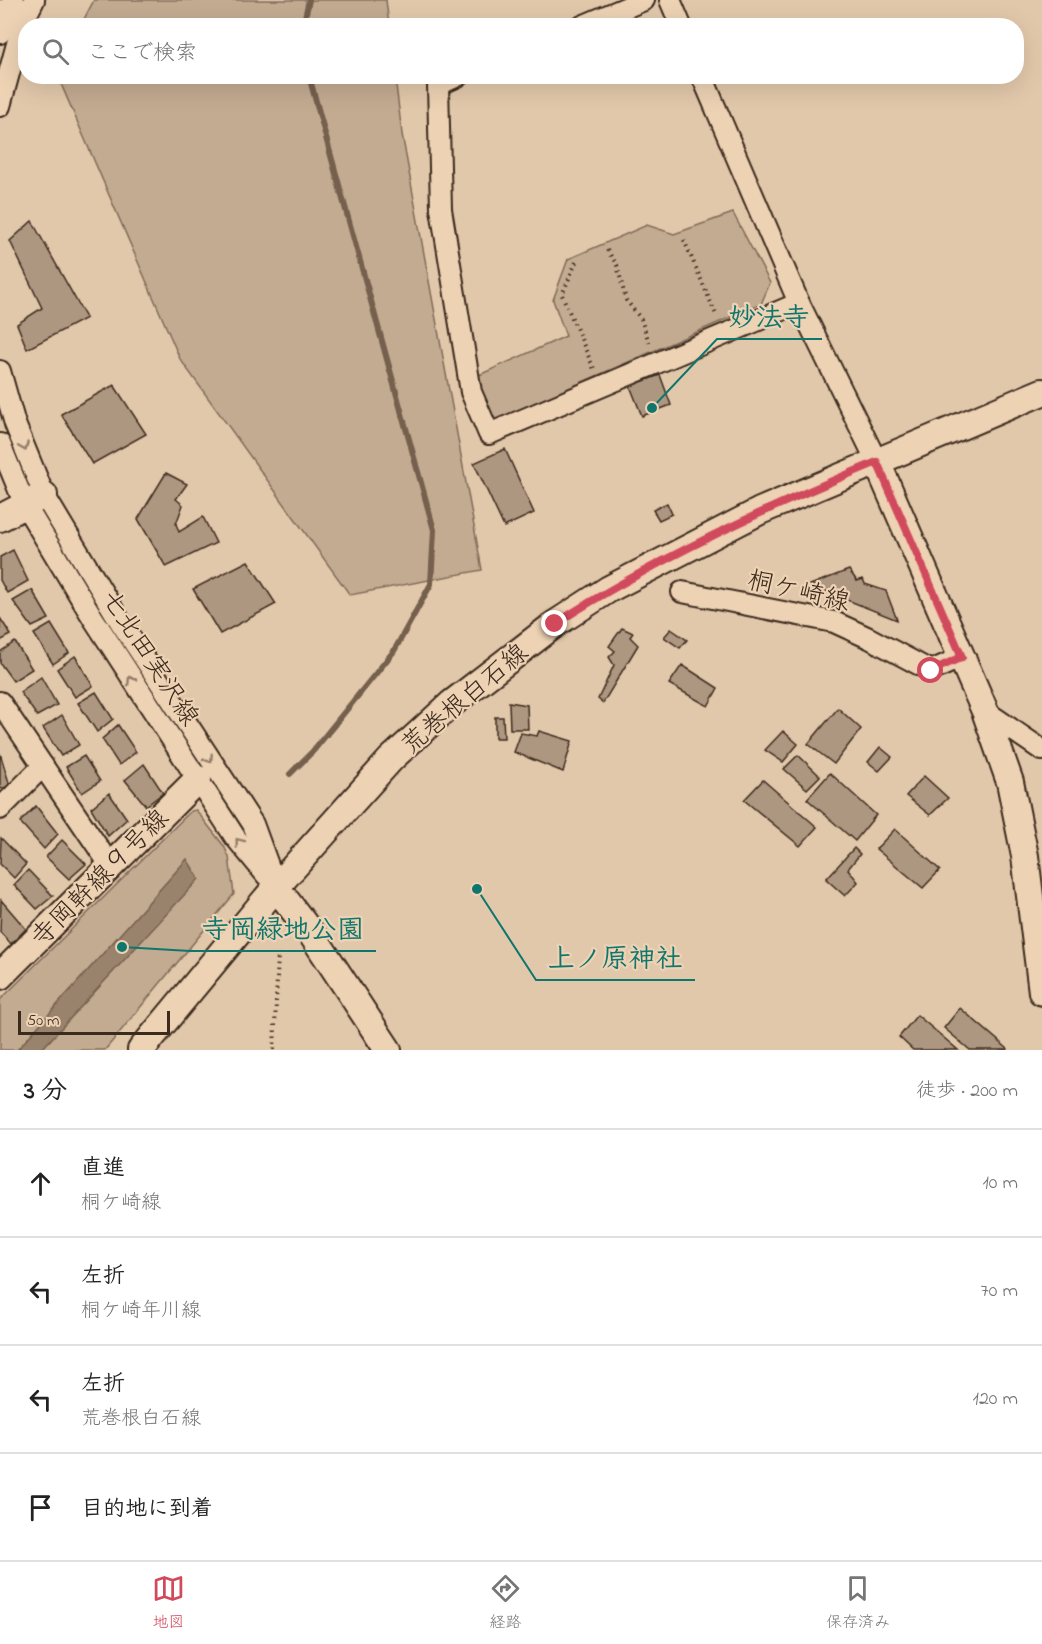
<!DOCTYPE html>
<html lang="ja">
<head>
<meta charset="utf-8">
<style>
  body { margin:0; font-family:"Indie Flower","Klee One",sans-serif; background:#f2f2f2; color:#222 }
  .scale { position:absolute; left:18px; bottom:15px; width:152px; box-sizing:border-box; padding-left:6px; border:3px solid #3b2a1e; border-top:0; font-size:16px; line-height:21px; white-space:nowrap; color:#3b2a1e; -webkit-text-stroke:4px #edd2b4; paint-order:stroke }
  .stop { position:absolute; width:18px; height:18px; margin:-14px; border:4px solid #d1495b; border-radius:50%; background:#fff }
  .stop.end { background:#d1495b; border-color:#fff; box-shadow:0 2px 6px #0008 }
  .list { margin:0; padding:0; list-style:none }
  h2 { display:flex; justify-content:space-between; align-items:center; height:78px; margin:0; padding:0 24px; font-size:26px }
  h2 small { font-size:20px; font-weight:400; color:#767676 }
  .list li { display:grid; grid-template-columns:39px 1fr auto; gap:18px; align-items:center; box-sizing:border-box; height:108px; padding:0 24px; border-top:2px solid #e0e0e0 }
  .list b { display:block; font-size:22px; white-space:nowrap }
  .list p { margin:0; font-size:20px; white-space:nowrap; color:#767676 }
  .list em { font-size:20px; font-style:normal; color:#767676 }
  .icon { flex:none; width:33px; height:33px; fill:none; stroke:currentColor; stroke-width:2; stroke-linecap:round; stroke-linejoin:round }
  .map { position:relative; flex:none; width:1042px; height:1050px; overflow:hidden }
  .search { position:absolute; background:#fff; box-shadow:0 6px 24px #0002; left:18px; right:18px; top:18px; height:66px; display:flex; align-items:center; gap:15px; box-sizing:border-box; padding:0 21px; border-radius:24px; color:#767676; font-size:22px }
  .sheet { height:510px; background:#fff }
  nav { display:flex; justify-content:space-around; align-items:center; box-sizing:border-box; height:84px; border-top:2px solid #e0e0e0; background:#fff; font-size:16px; color:#767676 }
  nav a { display:grid; justify-items:center; gap:3px }
  nav .on { color:#d1495b }
  .map>svg:first-child { display:block }
  .green { fill:#c3ab91; stroke:#7f6a58; stroke-width:1.5 }
  .water { fill:#9a836d; stroke:#745f4d; stroke-width:1.5 }
  .lines { fill:none; stroke-linecap:round; stroke-linejoin:round }
  .stream { stroke:#745f4d; stroke-width:6 }
  .building { fill:#ae9780; stroke:#3b2a1e; stroke-width:1.5 }
  .minor-casing { stroke:#3b2a1e; stroke-width:24 }
  .tertiary-casing { stroke:#3b2a1e; stroke-width:30 }
  .path { stroke:#3b2a1e; stroke-width:4; stroke-dasharray:1.5 4.5; stroke-linecap:butt }
  .minor { stroke:#edd2b4; stroke-width:20 }
  .tertiary { stroke:#edd2b4; stroke-width:26 }
  .oneway { stroke:#947e69 }
  .route { stroke:#d1495b; stroke-width:8 }
  .labels { text-anchor:middle; stroke-width:4.5; stroke-linejoin:round; paint-order:stroke }
  .street-label { font-size:26px; fill:#3b2a1e; stroke:#edd2b4 }
  .leader { fill:none; stroke:#0f766e; stroke-width:2 }
  .callout-dot { fill:#0f766e; stroke:#edd2b4; stroke-width:2 }
  .callout-label { font-size:27px; text-anchor:middle; font-weight:bold; fill:#0f766e; stroke:#edd2b4; stroke-width:4.5; stroke-linejoin:round; paint-order:stroke }
</style>
</head>
<body>
<div class="map">
<svg width="1042" height="1050" viewBox="0 0 1042 1050">
  <rect width="100%" height="100%" fill="#e2c8ab"/>
  <filter id="ink" filterUnits="userSpaceOnUse"><feTurbulence type="fractalNoise" baseFrequency=".0167" numOctaves="2"/><feDisplacementMap in="SourceGraphic" scale="12" xChannelSelector="R" yChannelSelector="G"/><feConvolveMatrix kernelMatrix="1 2 1 2 8 2 1 2 1" color-interpolation-filters="sRGB"/></filter>
  <g filter="url(#ink)">
    <!-- green -->
    <g class="green">
      <polygon points="94,0 386,0 389,25 81,25"/>
      <polygon points="58,77 395,77 402,134 482,570 350,595 180,359"/>
      <polygon points="733,213 770,283 761,304 491,422 477,376 566,336 553,300 568,259 647,225 674,234"/>
      <polygon points="196,810 224,846 229,857 234,894 105,1050 0,1050 0,1000 191,811"/>
    </g>
    <!-- water -->
    <polygon class="water" points="187,859 199,879 41,1050 17,1050"/>
    <g class="lines">
      <!-- stream -->
      <g class="stream">
        <polyline points="303,26 309,0"/>
        <polyline points="290,774 313,751 394,651 431,584 434,530 309,76"/>
      </g>
    </g>
    <!-- building -->
    <g class="building">
      <polygon points="32,221 86,318 27,349 17,324 42,308 10,241"/>
      <polygon points="660,375 671,405 642,416 630,386"/>
      <polygon points="114,385 146,434 92,464 61,414"/>
      <polygon points="505,449 534,513 504,527 474,463"/>
      <polygon points="166,473 187,484 176,499 183,505 176,524 179,532 203,517 216,543 166,567 138,519"/>
      <polygon points="667,503 672,514 659,520 653,510"/>
      <polygon points="13,550 28,581 7,593 0,580 0,557"/>
      <polygon points="248,561 276,604 220,634 193,589"/>
      <polygon points="849,570 857,581 863,579 865,584 886,591 897,620 810,585"/>
      <polygon points="32,590 49,619 32,627 13,601"/>
      <polygon points="0,618 11,635 0,641"/>
      <polygon points="51,624 69,653 53,664 34,634"/>
      <polygon points="622,628 633,633 630,637 638,645 603,703 598,699 614,665 609,657 615,651 609,646"/>
      <polygon points="671,629 687,640 680,648 664,637"/>
      <polygon points="15,642 32,669 13,681 0,663 0,652"/>
      <polygon points="75,656 93,686 75,697 57,669"/>
      <polygon points="682,665 718,688 708,706 669,684"/>
      <polygon points="41,677 57,705 37,716 20,692"/>
      <polygon points="96,692 113,719 97,732 78,703"/>
      <polygon points="509,702 527,705 528,729 510,729"/>
      <polygon points="838,708 861,729 834,764 808,744"/>
      <polygon points="62,715 79,745 61,756 43,728"/>
      <polygon points="495,717 503,717 504,738 495,738"/>
      <polygon points="118,725 136,752 119,765 102,739"/>
      <polygon points="539,731 572,741 563,772 514,752 521,733 537,736"/>
      <polygon points="783,731 798,744 783,762 765,750"/>
      <polygon points="880,747 892,757 879,771 868,762"/>
      <polygon points="0,753 10,786 0,789"/>
      <polygon points="798,755 820,776 807,789 784,769"/>
      <polygon points="84,756 100,781 82,793 66,767"/>
      <polygon points="144,764 163,793 146,806 125,780"/>
      <polygon points="830,773 876,815 855,841 807,799"/>
      <polygon points="924,776 948,798 930,815 906,796"/>
      <polygon points="763,780 817,827 800,846 744,800"/>
      <polygon points="109,793 127,819 108,836 91,808"/>
      <polygon points="36,806 58,834 44,849 20,822"/>
      <polygon points="895,829 940,870 923,888 876,849"/>
      <polygon points="1,838 26,864 14,878 0,864"/>
      <polygon points="62,840 86,864 69,879 46,857"/>
      <polygon points="854,848 860,854 848,869 858,882 845,896 826,879"/>
      <polygon points="28,870 53,896 37,909 14,885"/>
      <polygon points="1,900 26,929 11,944 0,932"/>
      <polygon points="960,1008 1008,1049 1007,1050 970,1050 944,1028"/>
      <polygon points="917,1015 958,1050 913,1050 899,1037"/>
    </g>
    <g class="lines">
      <defs>
        <g id="minor">
          <polyline points="670,0 681,26"/>
          <polyline points="582,26 644,0"/>
          <polyline points="0,33 13,0"/>
          <polyline points="458,76 438,85 441,209 471,392 489,434 799,303"/>
          <polyline points="702,76 799,303 877,462"/>
          <polyline points="0,106 23,22 34,0"/>
          <polyline points="0,371 15,424 44,495 121,623 253,824 276,887"/>
          <polyline points="0,444 25,505 93,618 235,837 267,876"/>
          <polyline points="682,592 834,622 869,638 931,671 962,657"/>
          <polyline points="0,702 43,766"/>
          <polyline points="985,711 1042,750"/>
          <polyline points="0,809 43,766 110,865"/>
        </g>
        <g id="tertiary">
          <polyline points="0,13 23,22"/>
          <polyline points="877,462 985,711 1010,782 1025,856 1042,992"/>
          <polyline points="0,518 44,495"/>
          <polyline points="276,887 311,933 388,1050"/>
          <polyline points="0,976 198,779"/>
          <polyline points="141,1050 276,887 391,759 451,704 555,624 609,589 760,511 1042,392"/>
        </g>
      </defs>
      <!-- minor casing -->
      <use href="#minor" class="minor-casing"/>
      <!-- tertiary casing -->
      <use href="#tertiary" class="tertiary-casing"/>
      <!-- path -->
      <g class="path">
        <polyline points="684,240 717,317"/>
        <polyline points="607,250 617,265 626,300 641,319 650,345"/>
        <polyline points="576,262 562,295 594,369"/>
        <polyline points="274,1050 278,954"/>
      </g>
      <!-- minor -->
      <use href="#minor" class="minor"/>
      <!-- tertiary -->
      <use href="#tertiary" class="tertiary"/>
    </g>
    <!-- one-way arrows -->
    <defs><path id="oneway-chevron" d="M-2-3.5L2.5 0L-2 3.5" fill="none" stroke-width="1.6" stroke-linecap="round" stroke-linejoin="round" transform="scale(1.5)"/></defs>
    <g class="oneway">
      <use href="#oneway-chevron" transform="translate(24 447) rotate(68)"/>
      <use href="#oneway-chevron" transform="translate(131 680) rotate(-122)"/>
      <use href="#oneway-chevron" transform="translate(209 759) rotate(57)"/>
      <use href="#oneway-chevron" transform="translate(239 842) rotate(-128)"/>
    </g>
  </g>
  <g class="lines" filter="url(#ink)">
    <!-- route -->
    <path class="route" d="M555 624C657 558 765 509 877 462L962 657 931 671"/>
  </g>
  <g class="labels">
    <!-- street labels -->
    <g class="street-label">
      <text transform="translate(799 590) rotate(13)" y="9">桐ケ崎線</text>
      <text transform="translate(151 657) rotate(57)" y="9">七北田実沢線</text>
      <text transform="translate(464 698) rotate(-40)" y="9">荒巻根白石線</text>
      <text transform="translate(99 877) rotate(-45)" y="9">寺岡幹線９号線</text>
    </g>
  </g>
  <!-- callouts -->
  <path class="leader" d="M652 408L717 339H822M122 947L190 951H376M477 889L536 980H695"/>
  <g class="callout-dot">
    <circle cx="652" cy="408" r="6"/>
    <circle cx="122" cy="947" r="6"/>
    <circle cx="477" cy="889" r="6"/>
  </g>
  <g class="callout-label">
    <text x="769" y="326">妙法寺</text>
    <text x="283" y="938">寺岡緑地公園</text>
    <text x="615" y="967">上ノ原神社</text>
  </g>
</svg>
<div class="scale">50 m</div>
<div class="stop" style="left:931px;top:671px"></div>
<div class="stop end" style="left:555px;top:624px"></div>
<div class="search"><svg class="icon" aria-label="search" viewBox="0 0 24 24"><circle cx="10" cy="10" r="6"/><path d="M15 15l6 6"/></svg>ここで検索</div>
</div>
<section class="sheet">
<h2>3 分<small>徒歩 · 200 m</small></h2>
<ul class="list">
<li><svg class="icon" aria-label="ahead" viewBox="0 0 24 24"><path d="M12 20V5M6 11l6-6 6 6"/></svg><div><b>直進</b><p>桐ケ崎線</p></div><em>10 m</em></li>
<li><svg class="icon" aria-label="left" viewBox="0 0 24 24"><path d="M17 20v-9H6M10 6l-5 5 5 5"/></svg><div><b>左折</b><p>桐ケ崎年川線</p></div><em>70 m</em></li>
<li><svg class="icon" aria-label="left" viewBox="0 0 24 24"><path d="M17 20v-9H6M10 6l-5 5 5 5"/></svg><div><b>左折</b><p>荒巻根白石線</p></div><em>120 m</em></li>
<li><svg class="icon" aria-label="arrive" viewBox="0 0 24 24"><path d="M6 21V4h12l-3 4 3 4H6"/></svg><div><b>目的地に到着</b></div></li>
</ul>
</section>
<nav>
<a class="on"><svg class="icon" aria-label="map" viewBox="0 0 24 24"><path d="M3 6l6-2 6 2 6-2v14l-6 2-6-2-6 2zM9 4v14M15 6v14"/></svg>地図</a>
<a><svg class="icon" aria-label="directions" viewBox="0 0 24 24"><path d="M12 3l9 9-9 9-9-9zM9 14v-3h6M13 9l2 2-2 2"/></svg>経路</a>
<a><svg class="icon" aria-label="saved" viewBox="0 0 24 24"><path d="M7 4h10v16l-5-4-5 4z"/></svg>保存済み</a>
</nav>
</body>
</html>
